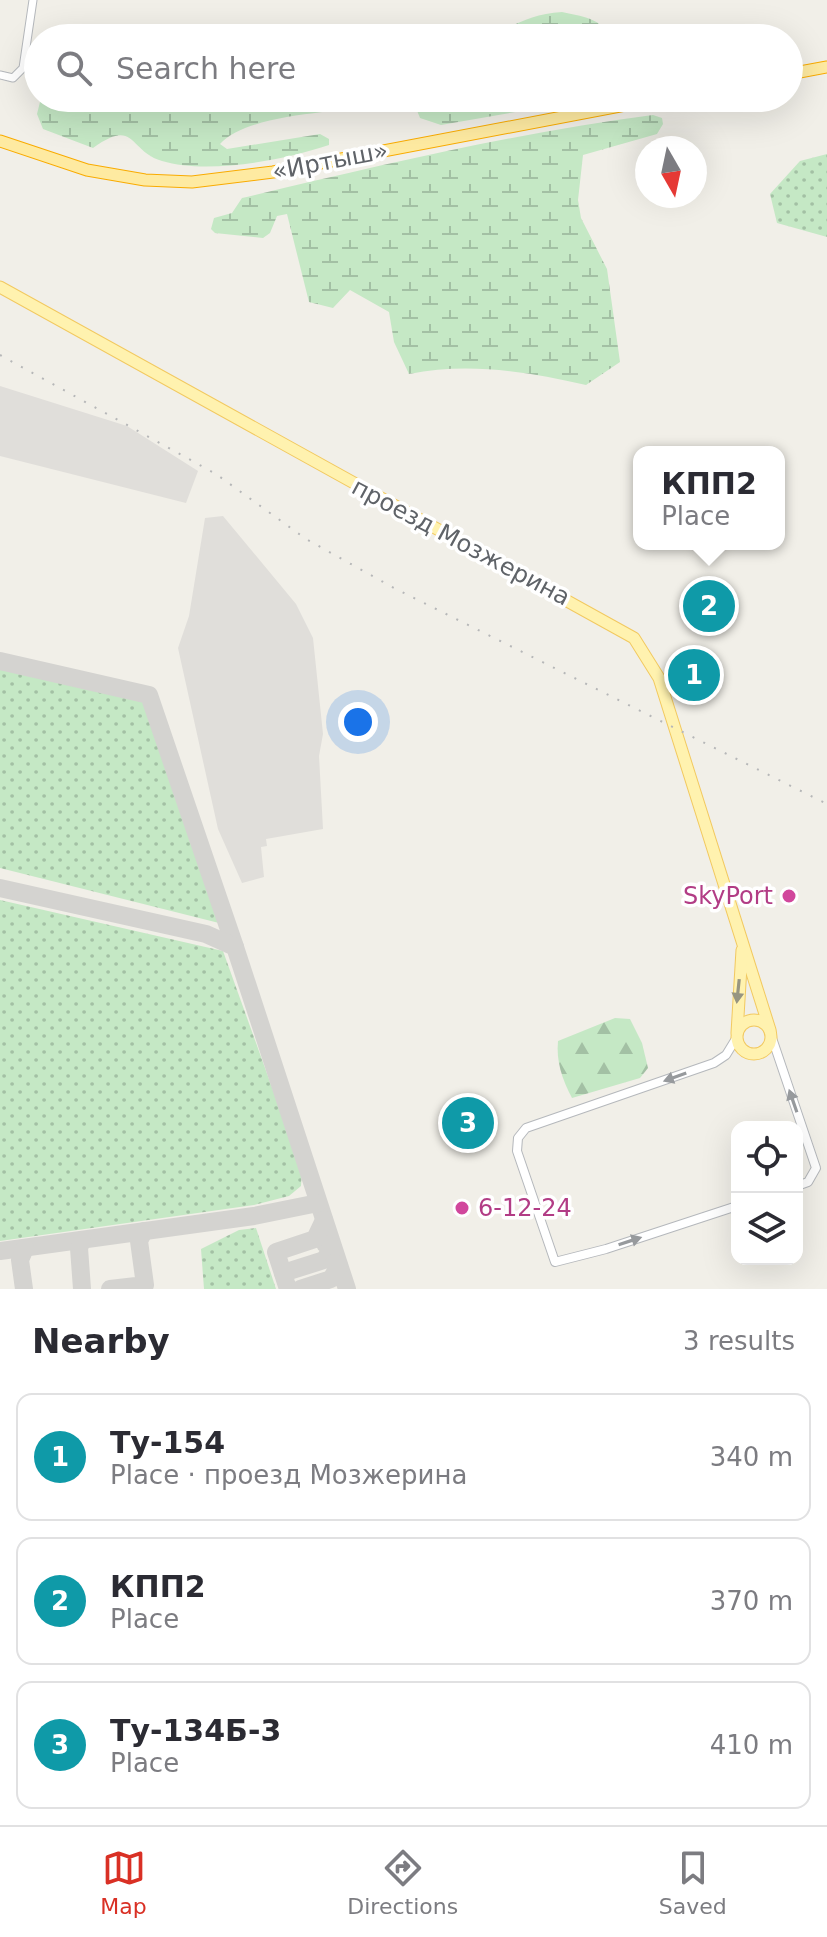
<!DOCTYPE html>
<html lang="en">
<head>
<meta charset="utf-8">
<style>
  body { margin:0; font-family:"DejaVu Sans",sans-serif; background:#f2f2f3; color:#2b2b33 }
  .controls { position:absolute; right:24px; bottom:24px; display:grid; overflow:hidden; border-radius:16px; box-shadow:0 8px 32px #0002 }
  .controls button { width:72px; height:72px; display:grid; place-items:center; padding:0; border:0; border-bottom:2px solid #e1e1e2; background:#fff; color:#2b2b33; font:40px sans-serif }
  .compass { position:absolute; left:635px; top:136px; width:72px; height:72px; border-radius:50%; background:#fff; box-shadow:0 8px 32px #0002; rotate:171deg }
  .you { position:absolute; left:358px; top:722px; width:28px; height:28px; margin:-20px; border:6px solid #fff; border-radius:50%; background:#1a73e8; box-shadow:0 0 0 12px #1a73e833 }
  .badge { display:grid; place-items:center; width:52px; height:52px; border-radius:50%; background:#d93025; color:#fff; font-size:26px; font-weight:700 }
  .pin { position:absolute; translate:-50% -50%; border:4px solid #fff; box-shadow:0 2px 8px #0006 }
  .popup { position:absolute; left:633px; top:446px; width:152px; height:104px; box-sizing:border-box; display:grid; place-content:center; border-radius:16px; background:#fff; filter:drop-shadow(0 2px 6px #0005); font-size:26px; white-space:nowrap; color:#7c7c81 }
  .popup b { font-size:30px; color:#2b2b33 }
  .popup::after { content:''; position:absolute; left:50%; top:100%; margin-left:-16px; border:16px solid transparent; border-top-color:#fff }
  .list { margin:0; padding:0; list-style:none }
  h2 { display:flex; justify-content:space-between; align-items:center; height:104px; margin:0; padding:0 32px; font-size:34px }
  h2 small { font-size:26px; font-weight:400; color:#7c7c81 }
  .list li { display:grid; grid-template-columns:52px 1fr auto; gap:24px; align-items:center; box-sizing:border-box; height:128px; margin:0 16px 16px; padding:0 16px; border:2px solid #e1e1e2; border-radius:16px }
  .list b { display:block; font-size:30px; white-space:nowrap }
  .list p { margin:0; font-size:26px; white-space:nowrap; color:#7c7c81 }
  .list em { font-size:26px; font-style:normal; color:#7c7c81 }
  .icon { flex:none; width:44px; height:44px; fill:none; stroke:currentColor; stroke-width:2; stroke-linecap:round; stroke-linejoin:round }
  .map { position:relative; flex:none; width:827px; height:1289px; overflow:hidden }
  .search { position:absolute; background:#fff; box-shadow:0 8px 32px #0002; left:24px; right:24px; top:24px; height:88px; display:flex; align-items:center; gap:20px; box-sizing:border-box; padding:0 28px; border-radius:44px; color:#7c7c81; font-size:30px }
  .sheet { height:536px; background:#fff }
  nav { display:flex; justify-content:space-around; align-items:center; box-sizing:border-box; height:112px; border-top:2px solid #e1e1e2; background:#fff; font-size:22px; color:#7c7c81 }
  nav a { display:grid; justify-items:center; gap:4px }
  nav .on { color:#d93025 }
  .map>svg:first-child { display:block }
  .industrial { fill:#e0deda }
  .grass { fill:url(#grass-dots) }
  .forest { fill:url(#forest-firs) }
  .wetland { fill:url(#wetland-marsh) }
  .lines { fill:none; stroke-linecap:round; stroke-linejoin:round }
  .taxiway { stroke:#d4d3d0; stroke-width:18 }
  .minor-casing { stroke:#b5b8bc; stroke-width:9 }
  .tertiary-casing { stroke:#b5b8bc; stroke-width:10 }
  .primary-casing { stroke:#f2c960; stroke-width:13 }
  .trunk-casing { stroke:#f9ab00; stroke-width:13 }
  .minor { stroke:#fff; stroke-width:7 }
  .tertiary { stroke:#fff; stroke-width:8 }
  .primary { stroke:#fff2af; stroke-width:11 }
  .trunk { stroke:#feeaa1; stroke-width:11 }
  .rail { stroke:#b6b7b8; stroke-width:2; stroke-dasharray:2 10; stroke-linecap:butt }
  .oneway { fill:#979581 }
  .oneway2 { fill:#979a9d }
  .hotel-dot { fill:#d1479c; stroke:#fff; stroke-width:3 }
  .labels { text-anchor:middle; stroke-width:7; stroke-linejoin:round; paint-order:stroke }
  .street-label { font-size:24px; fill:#5f6368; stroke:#fff }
  .hotel-label { font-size:24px; fill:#b23c85; stroke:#fff; text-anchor:end }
</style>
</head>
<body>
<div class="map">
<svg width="827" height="1289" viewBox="0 0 827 1289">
  <defs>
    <pattern id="grass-dots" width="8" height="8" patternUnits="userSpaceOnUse" patternTransform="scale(2)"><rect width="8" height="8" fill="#c5e8c5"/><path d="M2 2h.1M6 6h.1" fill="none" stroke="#a3c0a4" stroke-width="1.8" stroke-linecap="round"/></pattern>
    <pattern id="forest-firs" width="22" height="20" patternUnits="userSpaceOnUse" patternTransform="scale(2)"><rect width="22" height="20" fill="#c5e8c5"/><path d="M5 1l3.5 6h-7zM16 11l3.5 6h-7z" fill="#a3c0a4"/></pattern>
    <pattern id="wetland-marsh" width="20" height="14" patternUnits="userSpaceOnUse" patternTransform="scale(2)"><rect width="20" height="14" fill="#c5e8c5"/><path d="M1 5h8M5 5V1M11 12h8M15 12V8" fill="none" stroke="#a3c0a4"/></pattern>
  </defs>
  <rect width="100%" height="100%" fill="#f1efe8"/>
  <!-- industrial -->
  <g class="industrial">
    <polygon points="0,386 127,426 198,471 186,503 0,456"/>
    <polygon points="223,516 296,604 313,638 323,734 319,756 323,829 266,839 267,846 261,847 264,877 242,883 218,829 178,648 189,616 205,518"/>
  </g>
  <!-- grass -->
  <g class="grass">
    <polygon points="827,154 827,237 777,223 770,194 800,161"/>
    <polygon points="0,668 148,702 219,923 0,868"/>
    <polygon points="0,900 223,951 302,1171 301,1186 289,1196 254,1205 0,1241"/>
    <polygon points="256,1228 276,1289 204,1289 201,1249 239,1230"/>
  </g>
  <!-- forest -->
  <path class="forest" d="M615 1018 630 1019 642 1043 648 1068 640 1078 572 1098C562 1079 556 1061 558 1041Z"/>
  <!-- wetland -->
  <g class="wetland">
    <path d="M562 12C580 16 603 18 610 38H474C509 32 524 14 562 12Z"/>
    <path d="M41 98H209L304 104 318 98H385L384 104C341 113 250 112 220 144L227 149 320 134 329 139V145C284 160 208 175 162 161 128 151 136 117 93 148L43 129 37 114Z"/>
    <polygon points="440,98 596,98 441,125 420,118 416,108"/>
    <path d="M653 115 662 118 663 124 657 134 583 155 578 200 581 218 607 269 620 362 586 385C527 372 470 362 409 374L394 342 389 312 350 290 333 308 309 302 287 214 277 216 270 233 263 238 215 233 211 229 214 218 232 213 242 198C378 166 514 133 653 115Z"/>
  </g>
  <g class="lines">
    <!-- taxiway -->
    <g class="taxiway">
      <polyline points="0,661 149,695 235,947"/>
      <polyline points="0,888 206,934 235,947 347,1289"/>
      <polyline points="0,1251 254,1216 318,1203"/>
      <polyline points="283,1273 324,1260 333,1248 325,1244"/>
      <polyline points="24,1289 20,1260 25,1248"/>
      <polyline points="82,1289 79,1248 82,1240"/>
      <polyline points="110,1289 145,1285 139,1241 144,1231"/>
      <polyline points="288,1289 276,1252 315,1239 324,1220"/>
      <polyline points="300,1289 331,1279 339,1266 334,1263"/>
    </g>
    <defs>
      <polyline id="minor" points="0,75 13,78 23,68 33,0"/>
      <g id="tertiary">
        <polyline points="771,1035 816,1168 808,1182 797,1186"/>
        <polyline points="737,1206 606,1249 555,1262 517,1151 518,1138 526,1128 714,1063 726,1055 737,1037"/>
      </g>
      <g id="primary">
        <polyline points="0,287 634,638 659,678 770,1030"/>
        <circle cx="754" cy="1037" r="17"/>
        <polyline points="737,1033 742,950"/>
      </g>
      <g id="trunk">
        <polyline points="789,74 827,67"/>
        <polyline points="0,141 87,170 145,180 192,182 273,172 662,98"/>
      </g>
    </defs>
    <!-- minor casing -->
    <use href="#minor" class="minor-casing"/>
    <!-- tertiary casing -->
    <use href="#tertiary" class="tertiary-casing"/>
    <!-- primary casing -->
    <use href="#primary" class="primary-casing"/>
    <!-- trunk casing -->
    <use href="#trunk" class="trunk-casing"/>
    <!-- minor -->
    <use href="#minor" class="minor"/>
    <!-- tertiary -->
    <use href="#tertiary" class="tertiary"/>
    <!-- primary -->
    <use href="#primary" class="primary"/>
    <!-- trunk -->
    <use href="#trunk" class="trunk"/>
    <!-- rail -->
    <polyline class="rail" points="0,355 216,474 306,539 394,588 827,804"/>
  </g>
  <!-- one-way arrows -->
  <defs><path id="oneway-solid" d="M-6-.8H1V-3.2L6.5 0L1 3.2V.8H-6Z" transform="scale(2)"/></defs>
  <use class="oneway" href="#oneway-solid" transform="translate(738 991) rotate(96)"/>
  <g class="oneway2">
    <use href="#oneway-solid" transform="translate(675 1077) rotate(160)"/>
    <use href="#oneway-solid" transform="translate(793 1101) rotate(-109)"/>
    <use href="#oneway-solid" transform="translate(630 1241) rotate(-18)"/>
  </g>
  <!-- markers -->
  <g class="hotel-dot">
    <circle cx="789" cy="896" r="8"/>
    <circle cx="462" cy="1208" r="8"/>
  </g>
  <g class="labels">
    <!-- street labels -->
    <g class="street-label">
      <text transform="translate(330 161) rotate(-11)" y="8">«Иртыш»</text>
      <text transform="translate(461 542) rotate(28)" y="8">проезд Мозжерина</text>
    </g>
    <!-- hotel labels -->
    <g class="hotel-label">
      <text x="773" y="904">SkyPort</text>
      <text x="478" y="1216" text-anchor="start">6-12-24</text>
    </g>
  </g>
</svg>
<div class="controls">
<button><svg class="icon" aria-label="locate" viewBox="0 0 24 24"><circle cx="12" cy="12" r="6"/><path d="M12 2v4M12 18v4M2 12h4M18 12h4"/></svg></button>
<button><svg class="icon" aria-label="layers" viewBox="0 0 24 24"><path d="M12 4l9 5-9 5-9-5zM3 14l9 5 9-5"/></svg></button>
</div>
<svg class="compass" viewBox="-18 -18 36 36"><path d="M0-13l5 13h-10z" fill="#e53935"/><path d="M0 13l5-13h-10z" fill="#7c7c81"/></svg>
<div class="you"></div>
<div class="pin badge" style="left:694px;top:675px;background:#0f9aa8">1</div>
<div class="pin badge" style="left:709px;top:606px;background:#0f9aa8">2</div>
<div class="popup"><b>КПП2</b>Place</div>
<div class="pin badge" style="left:468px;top:1123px;background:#0f9aa8">3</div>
<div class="search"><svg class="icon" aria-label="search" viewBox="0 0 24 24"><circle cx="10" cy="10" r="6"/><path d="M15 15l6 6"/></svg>Search here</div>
</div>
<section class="sheet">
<h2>Nearby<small>3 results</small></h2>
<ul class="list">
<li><span class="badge" style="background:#0f9aa8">1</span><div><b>Ту-154</b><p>Place · проезд Мозжерина</p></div><em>340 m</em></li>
<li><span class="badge" style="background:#0f9aa8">2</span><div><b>КПП2</b><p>Place</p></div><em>370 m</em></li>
<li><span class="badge" style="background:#0f9aa8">3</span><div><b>Ту-134Б-3</b><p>Place</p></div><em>410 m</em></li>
</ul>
</section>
<nav>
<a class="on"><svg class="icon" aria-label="map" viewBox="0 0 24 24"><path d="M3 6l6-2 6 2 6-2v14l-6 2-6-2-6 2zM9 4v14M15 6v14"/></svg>Map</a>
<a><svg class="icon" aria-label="directions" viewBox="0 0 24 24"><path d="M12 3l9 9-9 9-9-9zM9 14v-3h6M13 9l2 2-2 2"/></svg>Directions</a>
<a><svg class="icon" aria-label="saved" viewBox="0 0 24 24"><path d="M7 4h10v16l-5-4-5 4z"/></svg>Saved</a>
</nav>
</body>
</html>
